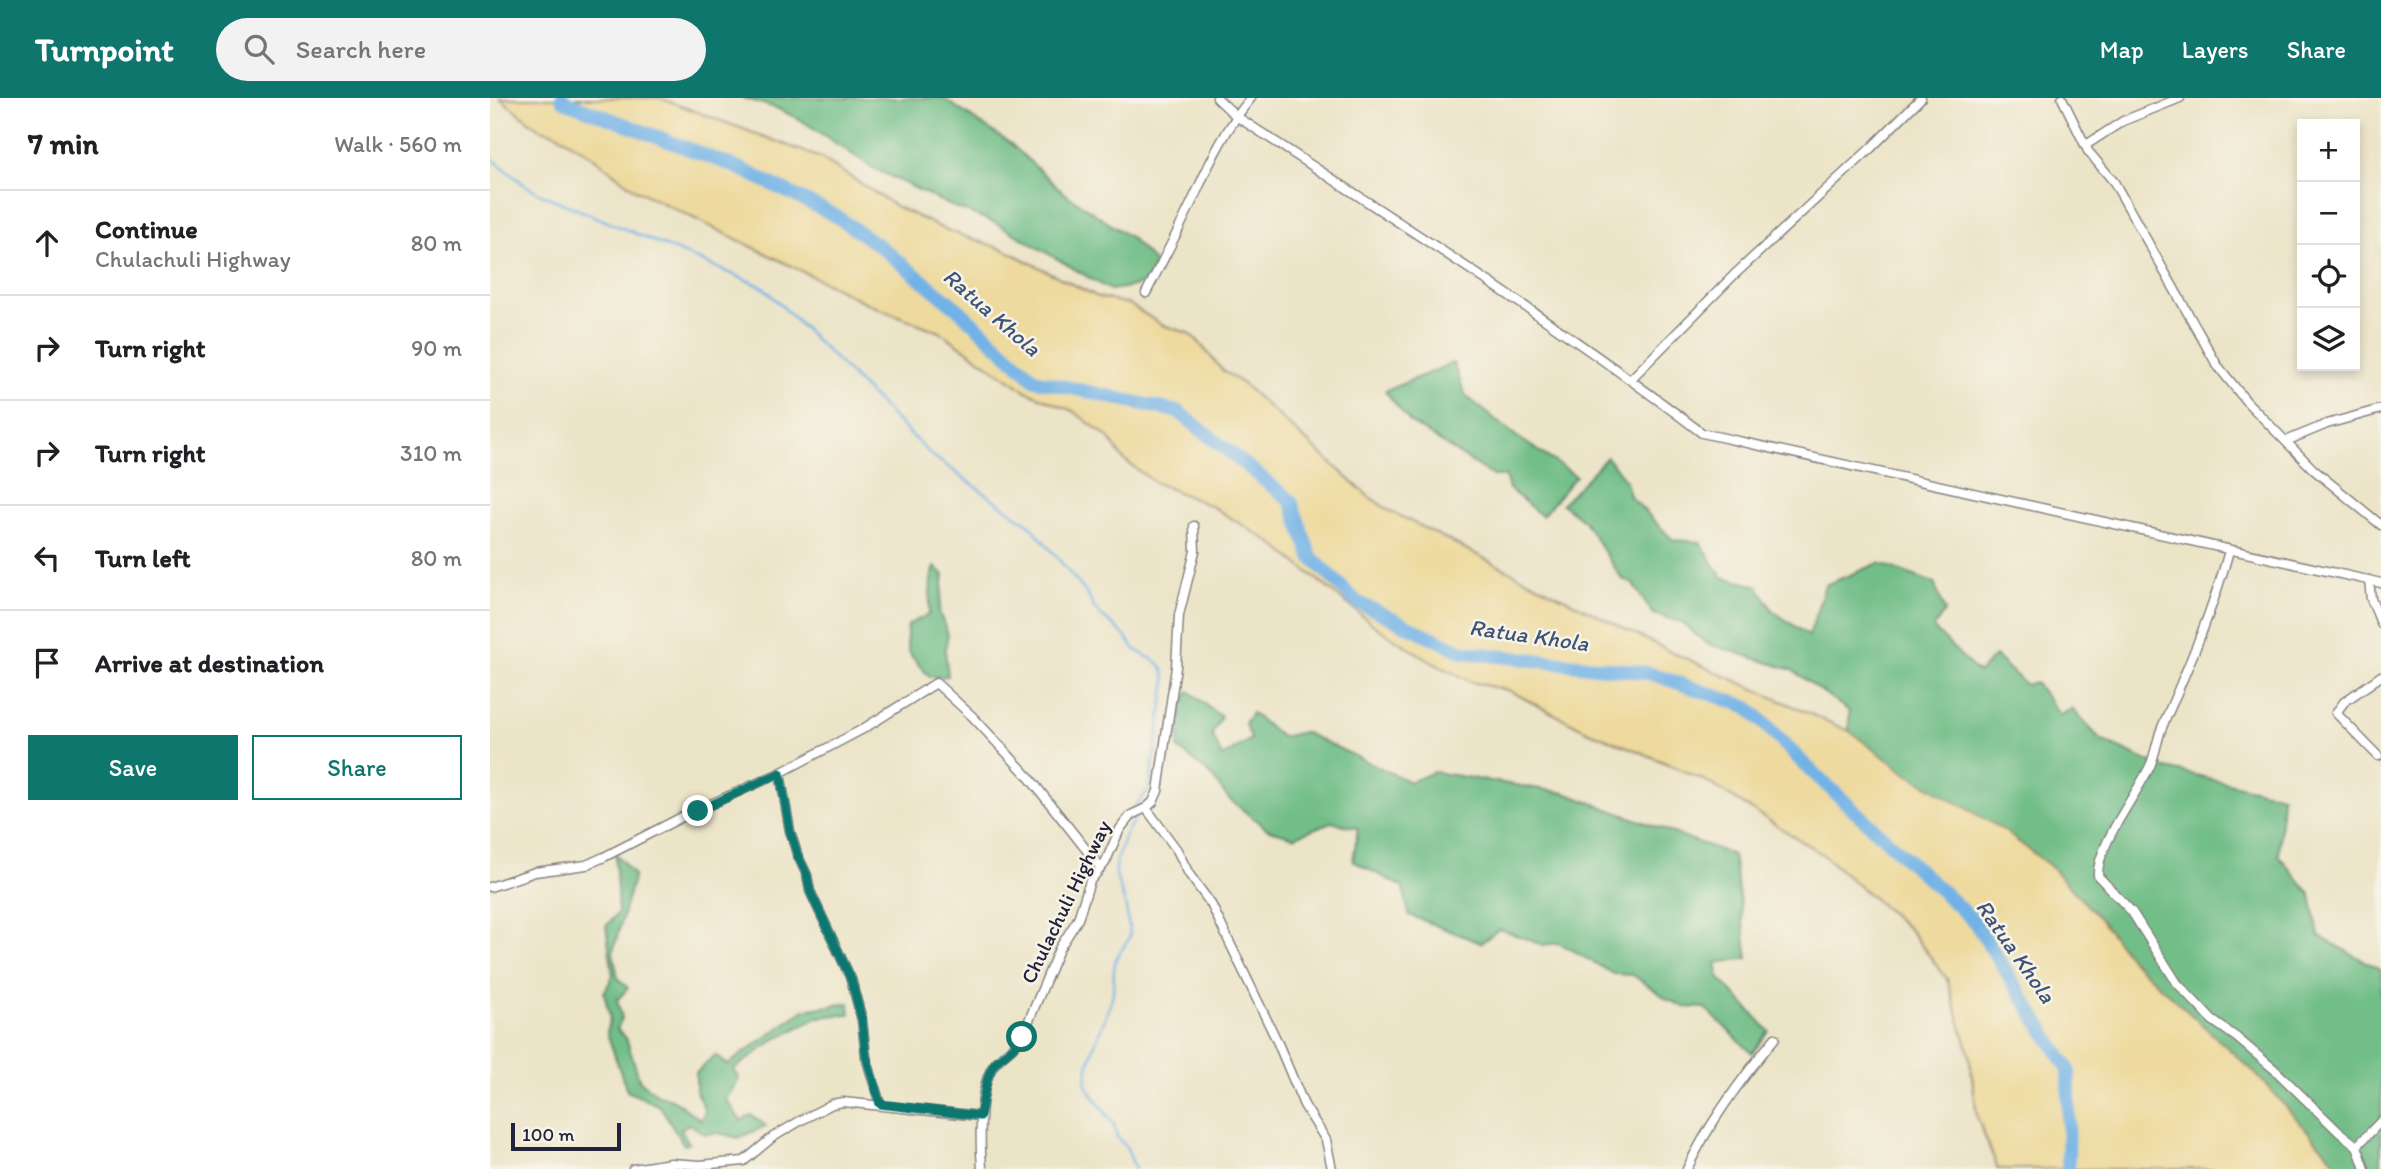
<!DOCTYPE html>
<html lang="en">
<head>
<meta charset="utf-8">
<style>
  body { margin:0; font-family:Itim,sans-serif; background:#f2f2f2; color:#202124 }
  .controls { position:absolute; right:21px; top:21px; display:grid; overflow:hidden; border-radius:0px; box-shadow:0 4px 10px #0003 }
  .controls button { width:63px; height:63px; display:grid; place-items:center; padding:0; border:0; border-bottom:2px solid #e0e0e0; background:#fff; color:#202124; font:35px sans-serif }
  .scale { position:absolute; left:21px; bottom:18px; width:110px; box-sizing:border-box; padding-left:7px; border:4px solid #22223b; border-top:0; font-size:19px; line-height:24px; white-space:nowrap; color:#22223b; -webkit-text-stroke:5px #f7f3e8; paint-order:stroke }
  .stop { position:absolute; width:21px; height:21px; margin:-16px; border:5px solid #0f766e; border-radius:50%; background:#fff }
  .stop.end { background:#0f766e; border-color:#fff; box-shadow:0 2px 7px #0008 }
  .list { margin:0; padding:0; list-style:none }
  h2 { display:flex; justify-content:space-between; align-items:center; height:91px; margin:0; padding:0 28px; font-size:30px }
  h2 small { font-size:23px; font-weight:400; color:#757577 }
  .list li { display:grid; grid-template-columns:46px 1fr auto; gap:21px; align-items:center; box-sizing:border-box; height:105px; padding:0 28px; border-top:2px solid #e0e0e0 }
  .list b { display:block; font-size:26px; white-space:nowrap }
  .list p { margin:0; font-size:23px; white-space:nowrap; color:#757577 }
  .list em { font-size:23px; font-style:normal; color:#757577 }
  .actions { display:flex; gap:14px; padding:21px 28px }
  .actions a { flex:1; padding:16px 0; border:2px solid #0f766e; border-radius:0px; text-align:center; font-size:24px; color:#0f766e }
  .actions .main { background:#0f766e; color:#fff }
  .icon { flex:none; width:38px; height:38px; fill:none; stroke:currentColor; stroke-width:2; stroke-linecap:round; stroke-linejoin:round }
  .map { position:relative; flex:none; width:1891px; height:1071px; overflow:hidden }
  header { display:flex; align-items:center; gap:42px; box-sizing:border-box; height:98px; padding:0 35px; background:#0f766e; color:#fff }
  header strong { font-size:33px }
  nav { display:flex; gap:38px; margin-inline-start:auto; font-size:24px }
  .search { width:490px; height:63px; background:#f2f2f2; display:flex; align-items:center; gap:18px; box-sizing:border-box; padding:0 24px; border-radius:38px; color:#757577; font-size:26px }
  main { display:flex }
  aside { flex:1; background:#fff }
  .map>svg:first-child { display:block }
  .forest { fill:#72be88; stroke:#4a7062; stroke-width:2 }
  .sand { fill:#eeda9e; stroke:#887e6c; stroke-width:2 }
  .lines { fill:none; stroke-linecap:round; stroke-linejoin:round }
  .stream { stroke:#72b2e6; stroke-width:2.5 }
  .river { stroke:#72b2e6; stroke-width:14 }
  .minor-casing { stroke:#878381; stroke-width:11 }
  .minor { stroke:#fff; stroke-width:8 }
  .route { stroke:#0f766e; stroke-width:9 }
  .labels { text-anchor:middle; stroke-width:5; stroke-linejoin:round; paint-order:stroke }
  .street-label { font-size:21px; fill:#22223b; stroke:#f7f3e8 }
  .water-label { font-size:23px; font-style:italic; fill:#3e5477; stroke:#f7f3e8 }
</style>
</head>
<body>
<header>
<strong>Turnpoint</strong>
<div class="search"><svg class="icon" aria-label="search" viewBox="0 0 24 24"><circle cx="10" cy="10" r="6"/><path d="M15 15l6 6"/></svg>Search here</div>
<nav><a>Map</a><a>Layers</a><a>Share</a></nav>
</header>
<main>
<aside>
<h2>7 min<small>Walk · 560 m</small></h2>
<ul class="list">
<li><svg class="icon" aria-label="ahead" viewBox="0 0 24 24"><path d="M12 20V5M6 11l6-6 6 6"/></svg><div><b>Continue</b><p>Chulachuli Highway</p></div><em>80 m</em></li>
<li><svg class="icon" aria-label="right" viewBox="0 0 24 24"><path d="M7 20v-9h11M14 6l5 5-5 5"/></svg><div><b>Turn right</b></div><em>90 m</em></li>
<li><svg class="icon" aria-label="right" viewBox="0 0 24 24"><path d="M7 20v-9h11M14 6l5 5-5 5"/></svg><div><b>Turn right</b></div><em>310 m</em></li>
<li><svg class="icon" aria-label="left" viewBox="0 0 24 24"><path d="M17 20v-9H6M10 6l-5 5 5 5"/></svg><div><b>Turn left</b></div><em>80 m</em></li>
<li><svg class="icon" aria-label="arrive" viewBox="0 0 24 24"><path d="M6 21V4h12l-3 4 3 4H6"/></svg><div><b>Arrive at destination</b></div></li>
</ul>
<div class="actions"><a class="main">Save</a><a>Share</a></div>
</aside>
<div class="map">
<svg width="1891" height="1071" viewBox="0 0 1891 1071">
  <rect width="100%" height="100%" fill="#f7f3e8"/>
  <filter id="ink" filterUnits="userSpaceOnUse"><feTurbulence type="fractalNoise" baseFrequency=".0143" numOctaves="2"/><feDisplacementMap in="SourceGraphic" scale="14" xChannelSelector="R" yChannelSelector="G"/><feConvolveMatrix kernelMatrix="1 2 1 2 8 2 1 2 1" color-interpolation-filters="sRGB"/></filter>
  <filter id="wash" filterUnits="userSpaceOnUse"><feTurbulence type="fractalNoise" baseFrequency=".00686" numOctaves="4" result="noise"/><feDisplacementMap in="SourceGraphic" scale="28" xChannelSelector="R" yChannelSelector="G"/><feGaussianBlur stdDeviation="1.57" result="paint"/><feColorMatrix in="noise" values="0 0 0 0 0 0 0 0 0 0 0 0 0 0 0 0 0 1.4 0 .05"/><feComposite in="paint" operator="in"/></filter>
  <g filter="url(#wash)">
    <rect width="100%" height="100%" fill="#ece4c7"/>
    <!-- forest -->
    <g class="forest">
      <path d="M253 0H453L521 46 574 95 641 140 664 164C661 190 642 188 620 192L506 125 459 107 383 70 311 22 286 10Z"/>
      <polygon points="963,265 976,298 1026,338 1086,378 1052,418 1019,391 1015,378 1003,378 920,324 895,293"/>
      <polygon points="1117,359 1136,383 1140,398 1183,442 1210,444 1232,479 1268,488 1283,513 1319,538 1335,487 1389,465 1444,485 1455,513 1443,530 1488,575 1505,558 1536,587 1545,584 1570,617 1582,611 1611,642 1668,668 1792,698 1789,758 1821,797 1829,838 1891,872 1891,1071 1852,1071 1764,974 1641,862 1609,820 1560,768 1513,732 1414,674 1359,633 1359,613 1302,572 1216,545 1191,524 1163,516 1142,485 1132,481 1094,423 1072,406"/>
      <path d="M445 469 454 477 449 514 458 536 455 552 458 578 440 579C422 559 413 556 418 527L439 516 441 481Z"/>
      <polygon points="699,593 731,619 722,636 732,659 761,641 755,625 762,615 791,639 814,634 920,684 944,674 1075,695 1243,757 1258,860 1226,865 1229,880 1279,933 1262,955 1215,910 1194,909 1177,901 1143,877 1124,876 1069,845 1053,847 1009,831 991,845 919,817 913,789 863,763 868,730 841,724 804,739 777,731 738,700 720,676 688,650 692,608"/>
      <polygon points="125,755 144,777 123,854 128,880 138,890 127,902 132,920 127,931 136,940 150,983 168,997 182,1001 211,1022 215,1012 206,993 206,975 225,957 237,967 314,912 359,905 360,916 329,919 287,940 244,971 249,981 236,1001 251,1023 261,1017 276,1028 248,1040 229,1035 215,1036 199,1026 191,1031 199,1045 194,1047 170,1008 137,993 117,935 120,919 114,895 123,878 116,828 128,815"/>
    </g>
    <!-- sand -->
    <polygon class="sand" points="10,0 170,0 331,60 407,109 456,132 515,152 608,199 639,206 672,227 698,235 707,242 732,272 753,286 878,398 900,413 1181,554 1359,633 1414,674 1513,732 1560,768 1609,820 1641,862 1764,974 1852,1071 1508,1071 1487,1019 1479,955 1457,881 1419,831 1332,756 1216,683 1153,655 1097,633 1020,593 982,584 945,566 886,529 782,445 721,408 664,384 633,361 619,340 583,313 536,293 450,234 385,209 146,92 97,55 65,35 48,30"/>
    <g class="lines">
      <!-- stream -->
      <g class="stream">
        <path d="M0 59 35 87 51 96 273 189 440 356 541 428 598 497C606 520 620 522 634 537 638 541 640 546 644 550 659 564 672 557 676 583L660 686 659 691 643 711"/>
        <path d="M645 720 635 737 626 764V778L636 809 640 838C637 847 629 853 626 861 622 873 625 887 622 899 614 929 597 955 596 987L624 1027 627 1039 637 1050 645 1071"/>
      </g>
      <!-- river -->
      <polyline class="river" points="72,0 74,3 251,71 346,118 392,150 468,211 545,282 689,314 801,403 821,459 867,504 973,554 1159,575 1258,609 1314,666 1484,823 1579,972 1578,1071"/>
    </g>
  </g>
  <g filter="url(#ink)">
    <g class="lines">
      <defs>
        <g id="minor">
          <path d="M727 0 746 18C903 121 1062 221 1212 335L1891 485"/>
          <polyline points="1572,0 1598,53 1624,84 1727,267 1756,303 1824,372 1891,427"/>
          <polyline points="1596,47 1633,23 1690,0"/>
          <path d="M656 195C673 162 691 128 707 93 722 59 737 29 761 0"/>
          <polyline points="1141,281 1244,177 1381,50 1431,0"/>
          <polyline points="1796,343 1837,326 1891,311"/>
          <path d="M1739 453C1722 514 1698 570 1673 627 1667 640 1666 655 1660 668 1647 696 1606 749 1608 778L1642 814 1687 885 1722 922 1746 939 1785 972 1849 1034 1867 1048 1875 1071"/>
          <polyline points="1879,482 1881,501 1891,525"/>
          <polyline points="1888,658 1846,615 1854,604 1891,578"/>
          <polyline points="290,675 300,733 307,756 317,777 320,793 361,881 372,922 376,959 390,1006"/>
          <polyline points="656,710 687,752 699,776 721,806 787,943 814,1007 836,1042 842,1071"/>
          <polyline points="0,789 45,774 96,767 114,759 192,719 290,675 373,631 446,585 483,619 538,678 610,769"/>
          <polyline points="1867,1048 1891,1023"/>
          <polyline points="143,1071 181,1065 210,1067 254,1063 283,1039 310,1023 342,1006 353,1004 490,1018"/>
          <path d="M492 1071C490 1045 488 988 504 967 512 956 524 951 532 939L569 851 588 821 600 783 615 765 630 731 641 717 656 710 663 704 668 693 686 569 689 517 705 453 704 428"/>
          <path d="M1197 1071C1220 1023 1251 981 1285 940"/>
        </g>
      </defs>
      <!-- minor casing -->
      <use href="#minor" class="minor-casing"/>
      <!-- minor -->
      <use href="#minor" class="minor"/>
    </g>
  </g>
  <g class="lines" filter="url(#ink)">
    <!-- route -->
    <path class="route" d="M208 713 290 675 300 733 307 756 317 777 320 793 361 881 372 922 376 958 390 1006 490 1018C494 1001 495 975 507 963 516 955 525 950 532 939"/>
  </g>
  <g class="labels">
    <!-- street labels -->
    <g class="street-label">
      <text transform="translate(576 804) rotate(-64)" y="7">Chulachuli Highway</text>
    </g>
    <!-- water labels -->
    <g class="water-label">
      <text transform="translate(502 214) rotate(41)" y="8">Ratua Khola</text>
      <text transform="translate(1039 537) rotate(8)" y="8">Ratua Khola</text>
      <text transform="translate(1526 853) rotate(55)" y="8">Ratua Khola</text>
    </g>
  </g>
</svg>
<div class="controls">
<button>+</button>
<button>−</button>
<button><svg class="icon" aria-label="locate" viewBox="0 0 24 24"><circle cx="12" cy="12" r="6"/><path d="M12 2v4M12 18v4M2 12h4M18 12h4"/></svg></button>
<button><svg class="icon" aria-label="layers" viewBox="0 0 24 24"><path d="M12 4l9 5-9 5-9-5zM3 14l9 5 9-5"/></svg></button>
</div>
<div class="scale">100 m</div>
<div class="stop" style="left:532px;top:939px"></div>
<div class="stop end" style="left:208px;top:713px"></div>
</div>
</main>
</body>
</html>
